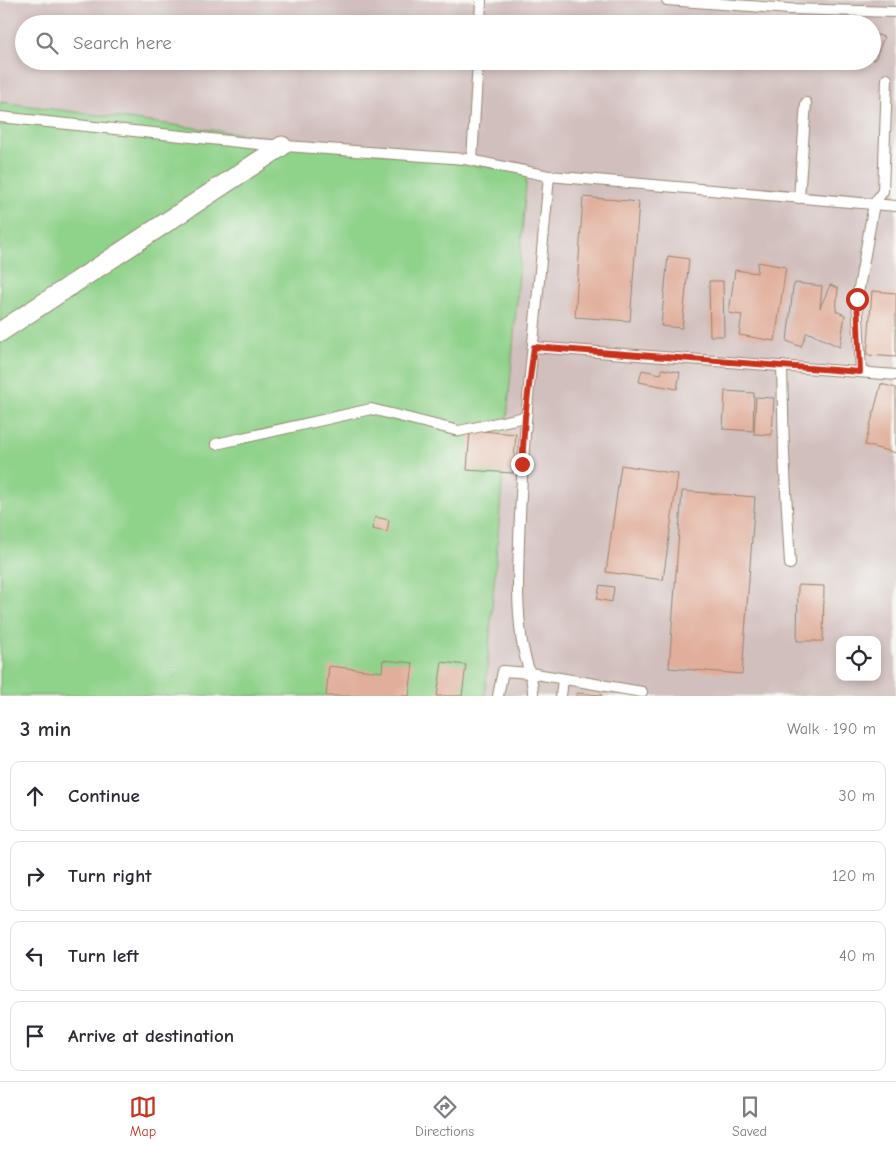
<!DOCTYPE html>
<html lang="en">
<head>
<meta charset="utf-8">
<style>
  body { margin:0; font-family:"Comic Neue",sans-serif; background:#f2f2f3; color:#2b2b33 }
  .controls { position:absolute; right:15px; bottom:15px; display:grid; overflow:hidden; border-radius:10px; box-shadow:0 2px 8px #0003 }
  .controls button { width:45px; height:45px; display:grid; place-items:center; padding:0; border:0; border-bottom:1px solid #e1e1e2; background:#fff; color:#2b2b33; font:25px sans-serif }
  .stop { position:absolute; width:15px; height:15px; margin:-11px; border:4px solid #c8321e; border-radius:50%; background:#fff }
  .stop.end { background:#c8321e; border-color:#fff; box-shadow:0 1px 5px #0008 }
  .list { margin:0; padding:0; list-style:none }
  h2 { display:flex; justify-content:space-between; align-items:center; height:65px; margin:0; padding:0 20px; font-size:21px }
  h2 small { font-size:16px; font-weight:400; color:#7c7c81 }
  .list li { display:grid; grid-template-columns:32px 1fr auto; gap:15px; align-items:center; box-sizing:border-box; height:70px; margin:0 10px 10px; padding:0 10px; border:1px solid #e1e1e2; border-radius:10px }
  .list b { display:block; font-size:19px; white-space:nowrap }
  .list em { font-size:16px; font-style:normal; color:#7c7c81 }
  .icon { flex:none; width:28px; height:28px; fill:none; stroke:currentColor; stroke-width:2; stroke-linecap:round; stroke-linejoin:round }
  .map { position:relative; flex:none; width:896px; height:696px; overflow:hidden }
  .search { position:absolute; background:#fff; box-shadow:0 2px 8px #0003; left:15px; right:15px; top:15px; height:55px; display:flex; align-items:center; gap:12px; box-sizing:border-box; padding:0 18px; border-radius:28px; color:#7c7c81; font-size:19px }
  .sheet { height:385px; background:#fff }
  nav { display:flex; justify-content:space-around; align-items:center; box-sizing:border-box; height:70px; border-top:1px solid #e1e1e2; background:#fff; font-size:14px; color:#7c7c81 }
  nav a { display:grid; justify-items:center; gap:2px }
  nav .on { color:#c8321e }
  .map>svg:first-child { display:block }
  .industrial { fill:#d1bfbd; fill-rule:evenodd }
  .green { fill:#8fd28a; stroke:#657e54 }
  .building { fill:#e1ae9b }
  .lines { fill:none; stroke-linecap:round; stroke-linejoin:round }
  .lane-casing { stroke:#968470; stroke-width:12 }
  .street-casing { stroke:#968470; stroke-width:21 }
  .lane { stroke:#fff; stroke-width:10 }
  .street { stroke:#fff; stroke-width:19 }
  .route { stroke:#c8321e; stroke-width:6 }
</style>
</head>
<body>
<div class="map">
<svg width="896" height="696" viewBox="0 0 896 696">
  <rect width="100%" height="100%" fill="#f6f6f2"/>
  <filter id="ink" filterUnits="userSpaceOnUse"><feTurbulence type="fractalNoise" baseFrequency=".02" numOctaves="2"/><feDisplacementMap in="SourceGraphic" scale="10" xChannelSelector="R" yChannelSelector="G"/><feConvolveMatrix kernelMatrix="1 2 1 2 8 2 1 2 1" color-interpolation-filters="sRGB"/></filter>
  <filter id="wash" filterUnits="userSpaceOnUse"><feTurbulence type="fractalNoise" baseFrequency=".0096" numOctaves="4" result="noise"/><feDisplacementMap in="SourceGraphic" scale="20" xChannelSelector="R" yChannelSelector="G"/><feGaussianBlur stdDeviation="1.12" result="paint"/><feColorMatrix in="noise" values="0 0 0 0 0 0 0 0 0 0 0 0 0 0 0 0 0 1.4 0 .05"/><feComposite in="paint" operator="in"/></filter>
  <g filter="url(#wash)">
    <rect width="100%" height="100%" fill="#f2dfc3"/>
    <!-- industrial -->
    <path class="industrial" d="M0 0H896V696H0ZM24 24H872V61H24ZM840 640H877V677H840Z"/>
    <!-- green -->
    <polygon class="green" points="0,102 527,172 485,696 0,696"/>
    <g id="blocks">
      <!-- building -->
      <g class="building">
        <polygon points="872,33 884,37 875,60 872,59"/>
        <polygon points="583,197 639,202 630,321 575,317"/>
        <polygon points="668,256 689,259 682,328 661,326"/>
        <polygon points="758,262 786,267 775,341 739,335 742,315 729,313 735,270 757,273"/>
        <polygon points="709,281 723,281 724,336 710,336"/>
        <polygon points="795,283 822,286 820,308 830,285 838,288 836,311 845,315 840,347 807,332 801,347 787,341 793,288"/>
        <polygon points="872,291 896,293 896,357 867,355"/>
        <polygon points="662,369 680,372 677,389 639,382 642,370 661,374"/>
        <polygon points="881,384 896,388 896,453 865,445"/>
        <polygon points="725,391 754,393 753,431 723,429"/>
        <polygon points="756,397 774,398 772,435 754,434"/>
        <polygon points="470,430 516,434 513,473 467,470"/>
        <polygon points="621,465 678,474 663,580 606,572"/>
        <polygon points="682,491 755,497 742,674 669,668"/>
        <polygon points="375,517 389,520 387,532 372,529"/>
        <polygon points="600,585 614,587 612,602 597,599"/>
        <polygon points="798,585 824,586 823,641 797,641"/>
        <polygon points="383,660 413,663 409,696 326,696 329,666 382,672"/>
        <polygon points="442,662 466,665 462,696 437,696"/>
        <polygon points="576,693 602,695 602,696 576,696"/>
      </g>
    </g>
  </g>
  <g filter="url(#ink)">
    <use href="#blocks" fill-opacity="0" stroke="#968470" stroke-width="1"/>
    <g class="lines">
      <defs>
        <g id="lane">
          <polyline points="667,0 789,9 896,12"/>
          <polyline points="480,24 481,0"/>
          <polyline points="0,117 258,144 465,159 549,176 896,206"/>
          <polyline points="472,160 478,61"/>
          <polyline points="799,198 806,103"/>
          <polyline points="533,347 896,375"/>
          <polyline points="782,366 784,454 790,564"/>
          <polyline points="861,372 857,299 874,204 883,191 887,79"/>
          <polyline points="216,444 371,409 459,431 525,417"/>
          <polyline points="498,696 503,671 530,673 642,692"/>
          <path d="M533 696C534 680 527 667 524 652 520 637 518 604 518 588 519 450 537 313 549 176"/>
          <polyline points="561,696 563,679"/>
        </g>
        <polyline id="street" points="0,332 282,146"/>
      </defs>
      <!-- lane casing -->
      <use href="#lane" class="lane-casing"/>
      <!-- street casing -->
      <use href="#street" class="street-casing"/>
      <!-- lane -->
      <use href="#lane" class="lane"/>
      <!-- street -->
      <use href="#street" class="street"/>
    </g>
  </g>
  <g class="lines" filter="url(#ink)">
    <!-- route -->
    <polyline class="route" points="522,464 525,417 534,347 860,372 857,299"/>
  </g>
</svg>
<div class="controls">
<button><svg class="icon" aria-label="locate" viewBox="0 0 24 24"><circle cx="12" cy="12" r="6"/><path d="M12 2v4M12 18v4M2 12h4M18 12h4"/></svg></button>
</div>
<div class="stop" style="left:857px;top:299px"></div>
<div class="stop end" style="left:522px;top:464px"></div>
<div class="search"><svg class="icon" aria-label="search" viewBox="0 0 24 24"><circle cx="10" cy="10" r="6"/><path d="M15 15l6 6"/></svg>Search here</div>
</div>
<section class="sheet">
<h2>3 min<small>Walk · 190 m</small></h2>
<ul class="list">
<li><svg class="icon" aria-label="ahead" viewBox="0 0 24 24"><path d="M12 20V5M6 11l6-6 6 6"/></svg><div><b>Continue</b></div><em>30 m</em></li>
<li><svg class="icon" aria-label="right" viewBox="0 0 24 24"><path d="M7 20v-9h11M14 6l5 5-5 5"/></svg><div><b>Turn right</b></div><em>120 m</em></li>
<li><svg class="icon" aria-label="left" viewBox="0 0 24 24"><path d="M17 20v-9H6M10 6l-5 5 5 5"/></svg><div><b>Turn left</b></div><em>40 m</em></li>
<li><svg class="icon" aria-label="arrive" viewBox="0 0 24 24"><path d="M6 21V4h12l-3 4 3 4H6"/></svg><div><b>Arrive at destination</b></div></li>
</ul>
</section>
<nav>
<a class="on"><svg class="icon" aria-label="map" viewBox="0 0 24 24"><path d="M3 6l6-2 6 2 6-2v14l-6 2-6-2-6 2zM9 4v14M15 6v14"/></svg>Map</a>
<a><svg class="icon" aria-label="directions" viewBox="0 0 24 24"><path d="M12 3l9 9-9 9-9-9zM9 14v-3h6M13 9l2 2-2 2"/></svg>Directions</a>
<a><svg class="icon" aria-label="saved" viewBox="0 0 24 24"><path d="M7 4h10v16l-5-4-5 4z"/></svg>Saved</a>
</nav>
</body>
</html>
